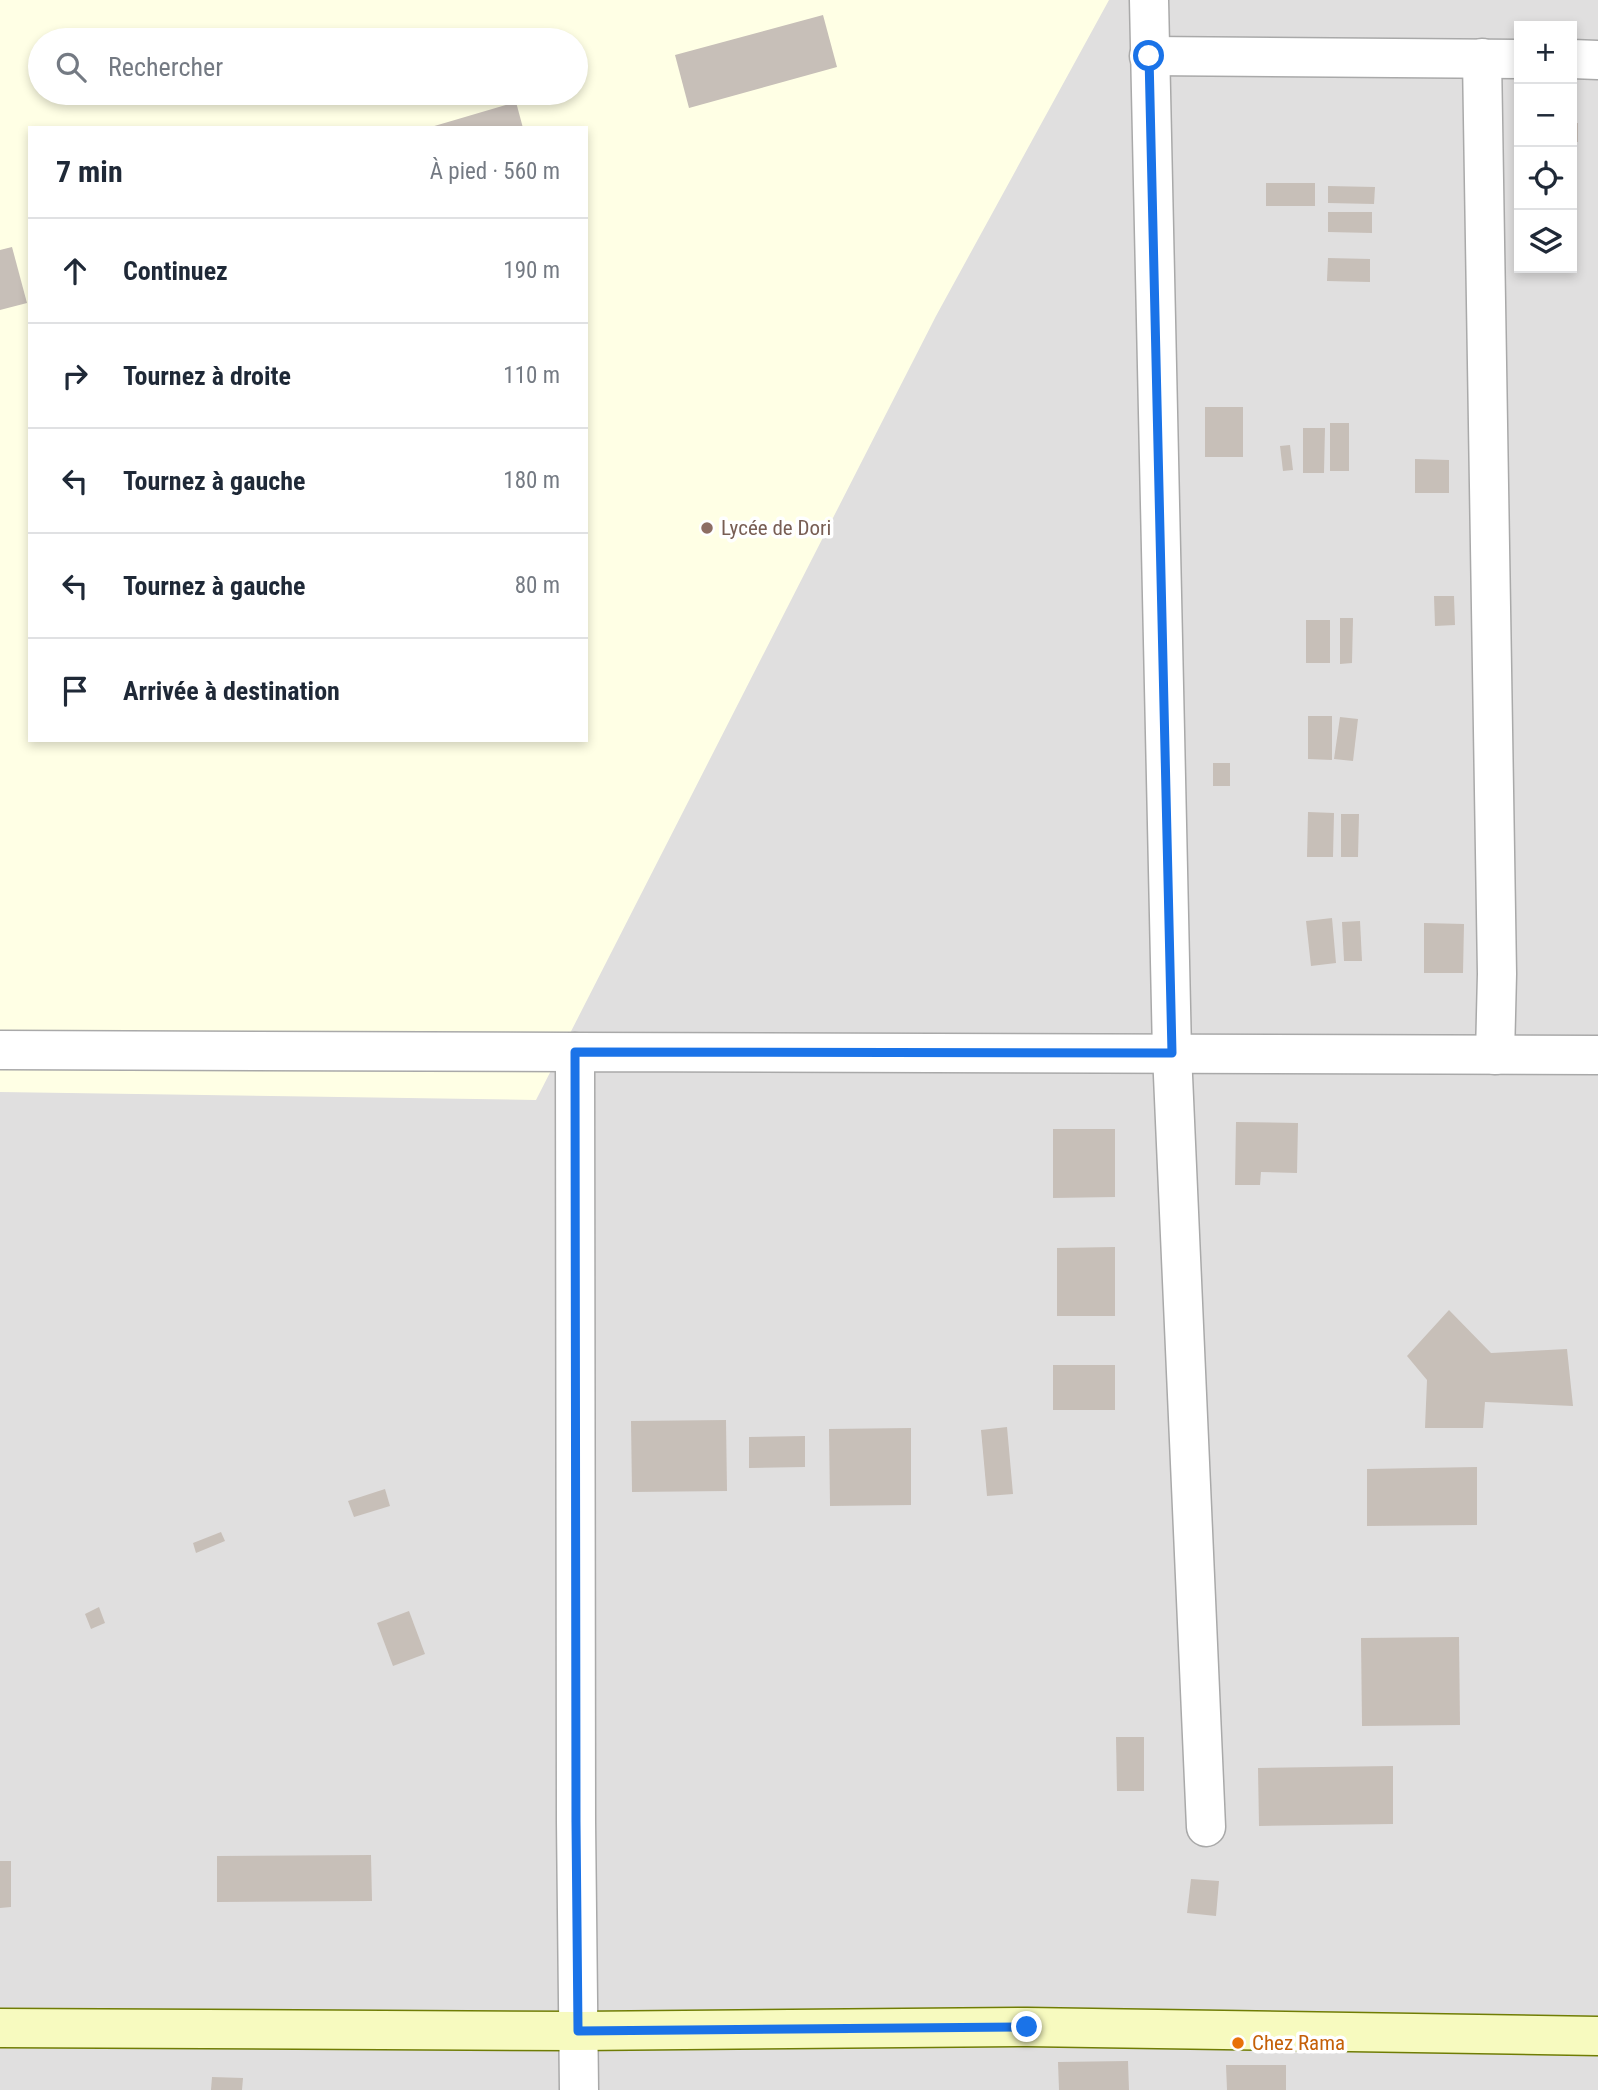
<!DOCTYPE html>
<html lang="fr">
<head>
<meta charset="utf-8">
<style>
  body { margin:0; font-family:"Roboto Condensed",sans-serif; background:#f6f6f7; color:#1f2937 }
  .controls { position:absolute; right:21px; top:21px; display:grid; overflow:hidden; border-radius:0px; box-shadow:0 4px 10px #0003 }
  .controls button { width:63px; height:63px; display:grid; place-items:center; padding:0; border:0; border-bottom:2px solid #e0e1e3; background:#fff; color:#1f2937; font:35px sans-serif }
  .stop { position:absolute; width:21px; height:21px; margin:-16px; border:5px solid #1a73e8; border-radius:50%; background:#fff }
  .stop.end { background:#1a73e8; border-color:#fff; box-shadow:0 2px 7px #0008 }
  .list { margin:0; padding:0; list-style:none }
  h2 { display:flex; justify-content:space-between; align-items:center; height:91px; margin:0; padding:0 28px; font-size:30px }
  h2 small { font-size:23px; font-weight:400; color:#747a83 }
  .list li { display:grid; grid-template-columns:46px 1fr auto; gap:21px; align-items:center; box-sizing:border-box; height:105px; padding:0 28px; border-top:2px solid #e0e1e3 }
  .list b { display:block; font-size:26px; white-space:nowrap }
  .list em { font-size:23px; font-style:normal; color:#747a83 }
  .icon { flex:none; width:38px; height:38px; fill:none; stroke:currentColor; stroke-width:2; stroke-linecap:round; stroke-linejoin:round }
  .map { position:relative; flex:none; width:1598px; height:2090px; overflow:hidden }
  .search { position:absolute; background:#fff; box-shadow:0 4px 10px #0003; left:28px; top:28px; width:560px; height:77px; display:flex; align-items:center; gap:18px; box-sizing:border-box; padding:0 24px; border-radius:38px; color:#747a83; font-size:26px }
  .panel { position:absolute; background:#fff; box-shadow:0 4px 10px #0003; left:28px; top:126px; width:560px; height:616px; border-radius:0px }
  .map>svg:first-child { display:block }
  .residential { fill:#e0dfdf; fill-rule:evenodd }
  .education { fill:#ffffe5; fill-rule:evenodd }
  .building { fill:#c7bfb8 }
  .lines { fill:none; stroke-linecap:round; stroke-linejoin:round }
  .street-casing { stroke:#a9a9a9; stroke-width:41 }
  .secondary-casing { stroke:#707d05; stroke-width:41 }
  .street { stroke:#fff; stroke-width:38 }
  .secondary { stroke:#f7fabf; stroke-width:38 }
  .route { stroke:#1a73e8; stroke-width:9 }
  .education-dot { fill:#8d6e63; stroke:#fff; stroke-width:2.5 }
  .food-dot { fill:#e8710a; stroke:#fff; stroke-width:2.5 }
  .labels { text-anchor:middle; stroke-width:7; stroke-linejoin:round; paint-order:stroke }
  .education-label { font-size:21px; fill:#785e54; stroke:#fff; text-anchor:start }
  .food-label { font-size:21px; fill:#c56008; stroke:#fff; text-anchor:start }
</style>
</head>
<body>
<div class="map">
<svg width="1598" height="2090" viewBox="0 0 1598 2090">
  <rect width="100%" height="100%" fill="#f2efe9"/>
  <!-- residential -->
  <path class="residential" d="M0 0H1598V2090H0ZM1519 26H1572V268H1519ZM40 40H576V93H40ZM30 128H586V740H30Z"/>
  <!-- education -->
  <path class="education" d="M0 0H1109L936 316 536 1100 0 1092ZM40 40H576V93H40ZM30 128H586V740H30Z"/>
  <!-- building -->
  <g class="building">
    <polygon points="823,15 837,67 689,108 675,55"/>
    <polygon points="516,102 523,128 431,128 431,127"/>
    <rect x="1572" y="123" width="6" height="19"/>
    <rect x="1266" y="183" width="49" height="23"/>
    <polygon points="1328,186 1375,187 1374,204 1328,203"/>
    <polygon points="1328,212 1372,212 1372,233 1328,232"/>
    <polygon points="12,247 27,303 0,310 0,250"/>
    <polygon points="1328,258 1370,259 1370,282 1327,281"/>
    <rect x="1205" y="407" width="38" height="50"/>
    <rect x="1330" y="423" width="19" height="48"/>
    <polygon points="1303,428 1325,428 1324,473 1303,473"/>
    <polygon points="1290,445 1293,470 1283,471 1280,446"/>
    <polygon points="1415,459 1449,460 1449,493 1415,493"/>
    <polygon points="1434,596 1454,596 1455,625 1435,626"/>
    <polygon points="1340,618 1353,618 1352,663 1340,664"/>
    <rect x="1306" y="620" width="24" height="43"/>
    <polygon points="1308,716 1332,716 1332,760 1308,759"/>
    <polygon points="1340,717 1358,719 1353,761 1334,759"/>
    <rect x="1213" y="763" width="17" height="23"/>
    <polygon points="1308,812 1334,813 1333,857 1307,857"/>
    <polygon points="1341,814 1359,814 1358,857 1341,857"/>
    <polygon points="1332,918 1336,963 1311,966 1306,921"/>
    <polygon points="1360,921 1362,961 1344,961 1342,922"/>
    <polygon points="1424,923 1464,924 1463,973 1424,973"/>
    <polygon points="1236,1122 1298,1123 1297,1173 1261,1172 1260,1185 1235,1185"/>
    <polygon points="1053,1129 1115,1129 1115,1197 1053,1198"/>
    <polygon points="1115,1247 1115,1316 1057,1316 1057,1248"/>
    <polygon points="1449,1310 1491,1353 1567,1349 1573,1406 1485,1402 1483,1428 1425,1428 1427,1380 1407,1356"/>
    <rect x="1053" y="1365" width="62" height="45"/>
    <polygon points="726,1420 727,1491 632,1492 631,1421"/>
    <polygon points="1007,1427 1013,1494 987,1496 981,1430"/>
    <polygon points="911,1428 911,1505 830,1506 829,1429"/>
    <polygon points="805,1436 805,1467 749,1468 749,1437"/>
    <polygon points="1477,1467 1477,1525 1367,1526 1367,1469"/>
    <polygon points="385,1489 390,1506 354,1517 348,1501"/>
    <polygon points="221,1532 225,1541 196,1553 193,1543"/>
    <polygon points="99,1607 105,1623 91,1629 85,1614"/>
    <polygon points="409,1611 425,1654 393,1666 377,1623"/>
    <polygon points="1459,1637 1460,1725 1362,1726 1361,1638"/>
    <polygon points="1116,1737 1144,1737 1144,1791 1117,1791"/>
    <polygon points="1393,1766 1393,1824 1259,1826 1258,1768"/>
    <polygon points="371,1855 372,1901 217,1902 217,1856"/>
    <polygon points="0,1861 11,1861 11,1907 0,1908"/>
    <polygon points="1191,1879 1219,1881 1216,1916 1187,1913"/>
    <polygon points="1128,2061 1129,2090 1059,2090 1058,2062"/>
    <polygon points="1226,2065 1286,2065 1286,2090 1227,2090"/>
    <polygon points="212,2077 243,2078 242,2090 211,2090"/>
  </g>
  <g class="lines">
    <defs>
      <g id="street">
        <polyline points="1149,0 1172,1053 1206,1827"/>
        <polyline points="1149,56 1519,59"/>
        <polyline points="1482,58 1497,974 1495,1055"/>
        <polyline points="1572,59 1598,60"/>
        <polyline points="0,1050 575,1052"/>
        <polyline points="579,2090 576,1822 575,1052 1598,1055"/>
      </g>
      <polyline id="secondary" points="0,2028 578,2031 1027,2027 1598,2036"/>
    </defs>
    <!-- street casing -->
    <use href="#street" class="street-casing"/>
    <!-- secondary casing -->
    <use href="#secondary" class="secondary-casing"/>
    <!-- street -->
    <use href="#street" class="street"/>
    <!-- secondary -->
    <use href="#secondary" class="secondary"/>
  </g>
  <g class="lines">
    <!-- route -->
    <polyline class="route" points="1027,2027 578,2031 576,1822 575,1052 1172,1053 1149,56"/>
  </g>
  <!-- markers -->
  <circle class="education-dot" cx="707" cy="528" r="7"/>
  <circle class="food-dot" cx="1238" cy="2043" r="7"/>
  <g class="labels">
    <!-- education labels -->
    <g class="education-label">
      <text x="721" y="535">Lycée de Dori</text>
    </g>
    <!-- food labels -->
    <g class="food-label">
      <text x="1252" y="2050">Chez Rama</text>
    </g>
  </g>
</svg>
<div class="controls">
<button>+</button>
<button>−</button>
<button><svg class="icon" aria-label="locate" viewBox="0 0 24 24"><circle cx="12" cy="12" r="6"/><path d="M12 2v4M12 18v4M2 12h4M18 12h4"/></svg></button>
<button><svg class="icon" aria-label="layers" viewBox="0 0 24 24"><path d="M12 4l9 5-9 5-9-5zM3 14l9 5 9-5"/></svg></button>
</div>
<div class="stop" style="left:1149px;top:56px"></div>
<div class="stop end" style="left:1027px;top:2027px"></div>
<div class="search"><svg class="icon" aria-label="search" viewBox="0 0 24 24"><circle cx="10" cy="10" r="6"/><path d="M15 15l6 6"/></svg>Rechercher</div>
<section class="panel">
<h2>7 min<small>À pied · 560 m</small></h2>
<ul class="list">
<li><svg class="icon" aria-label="ahead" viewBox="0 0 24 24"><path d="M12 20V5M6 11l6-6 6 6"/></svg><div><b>Continuez</b></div><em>190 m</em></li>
<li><svg class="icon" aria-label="right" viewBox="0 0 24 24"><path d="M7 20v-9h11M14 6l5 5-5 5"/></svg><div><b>Tournez à droite</b></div><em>110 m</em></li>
<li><svg class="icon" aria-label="left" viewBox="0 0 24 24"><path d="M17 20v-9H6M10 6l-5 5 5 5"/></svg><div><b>Tournez à gauche</b></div><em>180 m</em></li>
<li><svg class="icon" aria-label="left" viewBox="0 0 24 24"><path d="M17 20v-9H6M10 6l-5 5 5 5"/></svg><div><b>Tournez à gauche</b></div><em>80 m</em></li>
<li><svg class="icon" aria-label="arrive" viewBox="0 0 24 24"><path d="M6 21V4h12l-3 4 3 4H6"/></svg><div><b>Arrivée à destination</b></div></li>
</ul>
</section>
</div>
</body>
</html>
